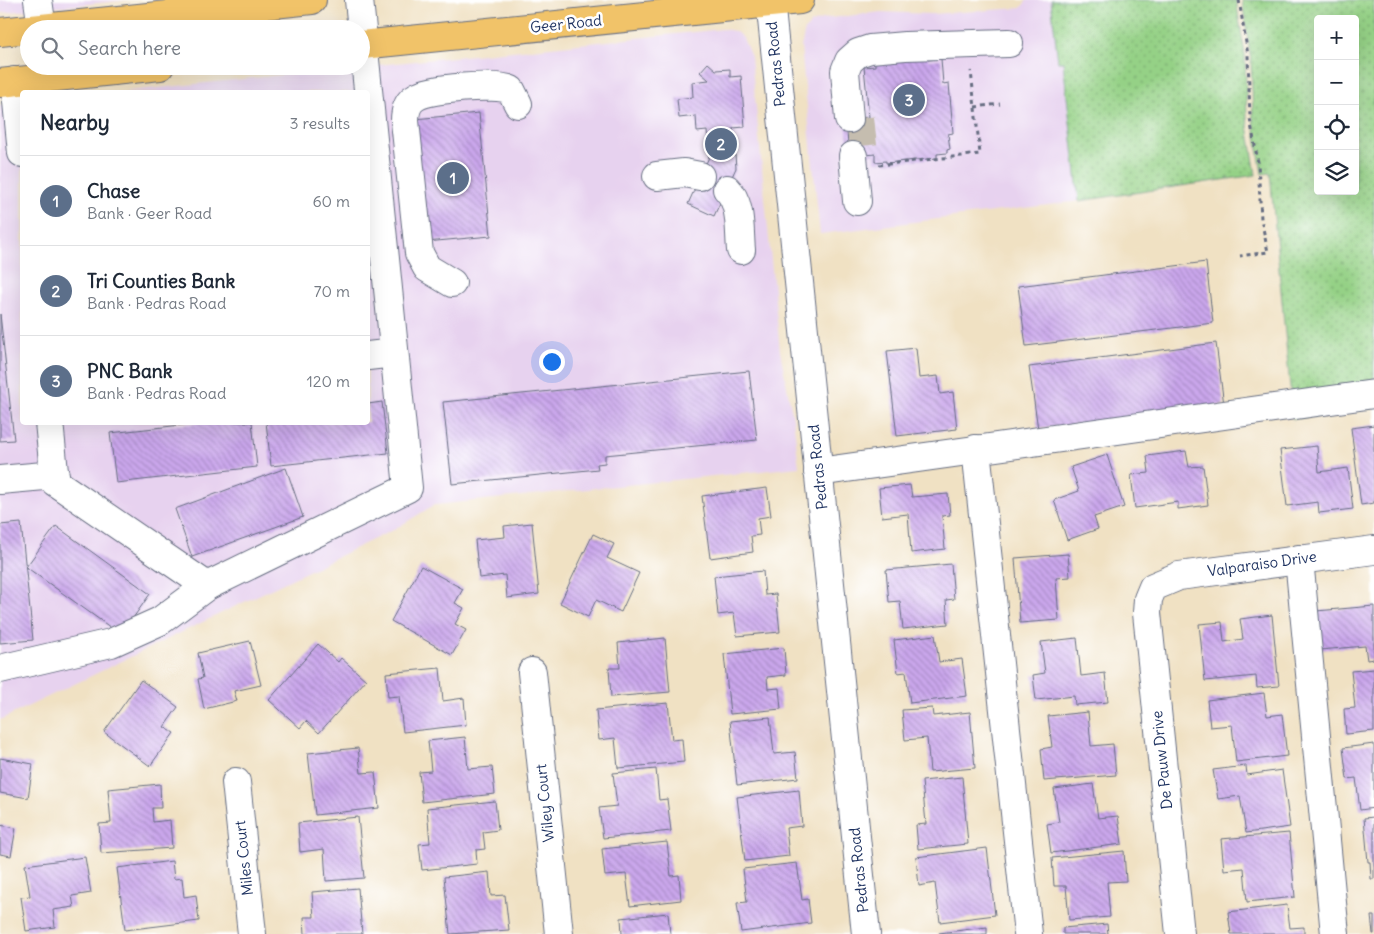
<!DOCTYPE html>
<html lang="en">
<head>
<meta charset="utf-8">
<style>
  body { margin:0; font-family:Delius,sans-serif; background:#f2f2f3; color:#1f2937 }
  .controls { position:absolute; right:15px; top:15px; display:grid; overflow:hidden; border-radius:5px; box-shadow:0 5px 20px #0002 }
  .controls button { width:45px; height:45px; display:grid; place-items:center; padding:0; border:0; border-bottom:1px solid #e0e1e3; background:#fff; color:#1f2937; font:25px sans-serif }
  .you { position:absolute; left:551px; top:361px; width:18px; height:18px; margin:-12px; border:4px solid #fff; border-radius:50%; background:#1a73e8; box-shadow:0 0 0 8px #1a73e833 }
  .badge { display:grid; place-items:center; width:32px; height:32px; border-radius:50%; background:#b45309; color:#fff; font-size:16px; font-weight:700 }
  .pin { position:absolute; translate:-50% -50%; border:2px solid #fff; box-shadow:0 1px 5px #0006 }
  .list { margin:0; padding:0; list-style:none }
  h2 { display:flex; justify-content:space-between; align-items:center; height:65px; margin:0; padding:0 20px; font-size:21px }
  h2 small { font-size:16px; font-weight:400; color:#747a83 }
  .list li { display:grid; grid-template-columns:32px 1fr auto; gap:15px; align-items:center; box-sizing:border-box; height:90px; padding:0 20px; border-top:1px solid #e0e1e3 }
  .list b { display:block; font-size:19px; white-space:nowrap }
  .list p { margin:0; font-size:16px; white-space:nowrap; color:#747a83 }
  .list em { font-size:16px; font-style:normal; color:#747a83 }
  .icon { flex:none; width:28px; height:28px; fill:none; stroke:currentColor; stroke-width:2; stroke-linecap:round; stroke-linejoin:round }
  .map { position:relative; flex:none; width:1374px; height:934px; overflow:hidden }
  .search { position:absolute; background:#fff; box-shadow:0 5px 20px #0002; left:20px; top:20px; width:350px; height:55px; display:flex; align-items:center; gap:12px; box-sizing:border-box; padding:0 18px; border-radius:28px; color:#747a83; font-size:19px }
  .panel { position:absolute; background:#fff; box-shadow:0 5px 20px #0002; left:20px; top:90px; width:350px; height:335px; border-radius:5px }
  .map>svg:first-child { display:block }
  .built { fill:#e7d2ef }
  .grass { fill:url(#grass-dots); stroke:#588072; fill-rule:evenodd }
  .building { fill:url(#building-back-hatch) }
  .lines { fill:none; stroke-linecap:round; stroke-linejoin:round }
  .minor-tunnel { stroke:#c5bdaf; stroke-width:28; stroke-dasharray:28 14; stroke-linecap:butt }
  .minor-casing { stroke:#666d81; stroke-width:30 }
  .major-casing { stroke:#666d81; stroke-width:30 }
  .path { stroke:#666d81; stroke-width:3; stroke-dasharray:4 4; stroke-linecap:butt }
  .minor { stroke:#fff; stroke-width:28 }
  .major { stroke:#f1c369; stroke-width:28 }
  .labels { text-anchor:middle; stroke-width:5; stroke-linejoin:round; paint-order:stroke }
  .street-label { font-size:15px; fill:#1b2f5e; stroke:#fff }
</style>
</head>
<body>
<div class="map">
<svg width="1374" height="934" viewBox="0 0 1374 934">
  <defs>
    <pattern id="grass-dots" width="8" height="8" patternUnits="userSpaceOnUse" patternTransform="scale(1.25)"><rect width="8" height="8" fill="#95d186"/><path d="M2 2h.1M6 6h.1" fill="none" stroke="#79aa71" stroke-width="1.8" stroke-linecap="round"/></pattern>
    <pattern id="building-back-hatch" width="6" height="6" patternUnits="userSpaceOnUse" patternTransform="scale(1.25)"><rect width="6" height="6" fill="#cba7ec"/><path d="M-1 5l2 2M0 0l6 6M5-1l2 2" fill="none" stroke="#a488c2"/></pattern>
  </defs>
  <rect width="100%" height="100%" fill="#fff"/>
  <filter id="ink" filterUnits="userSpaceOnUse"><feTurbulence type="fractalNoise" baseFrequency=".02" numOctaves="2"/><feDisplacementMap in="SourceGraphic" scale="10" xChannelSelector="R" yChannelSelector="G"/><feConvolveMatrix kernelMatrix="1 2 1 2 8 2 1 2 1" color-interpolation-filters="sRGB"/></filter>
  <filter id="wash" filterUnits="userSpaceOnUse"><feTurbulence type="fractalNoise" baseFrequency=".0096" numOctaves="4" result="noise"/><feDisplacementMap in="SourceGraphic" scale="20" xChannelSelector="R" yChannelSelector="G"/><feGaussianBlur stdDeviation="1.12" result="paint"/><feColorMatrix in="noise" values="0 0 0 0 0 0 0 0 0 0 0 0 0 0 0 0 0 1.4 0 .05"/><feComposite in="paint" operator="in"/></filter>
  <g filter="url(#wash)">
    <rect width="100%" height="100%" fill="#f0e1c3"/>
    <!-- built -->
    <g class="built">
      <polygon points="0,0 128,0 0,13"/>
      <polygon points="1027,0 1051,0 1058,62 1063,61 1079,201 820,234 801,47 805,30 810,24 822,19 881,12 932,14 1021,8"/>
      <polygon points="723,29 735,31 743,38 751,57 780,351 793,418 799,467 434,505 395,529 0,720 0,105 22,103 22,422 368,422 368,92 120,92"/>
    </g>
    <!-- grass -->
    <g class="grass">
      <polygon points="1051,0 1236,0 1245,55 1247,119 1256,175 1079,201 1063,62 1058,62"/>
      <path d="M1242 0H1374V408L1293 419 1270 173 1262 174 1253 118 1251 61ZM1318 19H1355V191H1318Z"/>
    </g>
    <g id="blocks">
      <!-- building -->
      <g class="building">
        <polygon points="928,56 928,60 941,59 943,84 949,83 953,133 948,134 950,149 947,150 947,153 937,154 937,158 886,163 886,161 875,162 875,154 849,157 846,119 869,117 864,67 875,66 875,62"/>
        <polygon points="708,63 716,70 730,69 730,77 741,76 745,127 733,128 736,168 714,216 688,204 709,157 707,131 697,132 696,116 679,118 677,99 693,97 692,82 709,80 700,72"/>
        <polygon points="479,113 491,236 426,242 414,119"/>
        <polygon points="1206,262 1213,323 1026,346 1018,286"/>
        <polygon points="0,314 14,440 0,441"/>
        <polygon points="1216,343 1224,405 1038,429 1029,367"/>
        <polygon points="916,348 919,378 938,376 940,394 953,392 957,429 897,436 887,351"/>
        <polygon points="749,371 757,440 605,455 605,463 597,464 598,469 452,484 443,402"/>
        <polygon points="382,402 388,453 271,466 266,422 368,422 368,404"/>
        <polygon points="208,422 252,422 257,467 116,483 110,433"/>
        <polygon points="1374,425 1374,503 1361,505 1351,428"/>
        <polygon points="1317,446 1319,472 1348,468 1353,509 1319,513 1318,502 1287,506 1280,450"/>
        <polygon points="1186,451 1189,467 1203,466 1208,505 1178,509 1178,502 1135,508 1131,475 1149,473 1147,456"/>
        <polygon points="1107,455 1124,507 1094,517 1098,529 1067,540 1054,500 1079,491 1071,467"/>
        <polygon points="286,468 303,517 192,557 175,509"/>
        <polygon points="910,485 912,497 948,494 950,515 942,516 945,549 911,553 908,514 882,517 879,488"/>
        <polygon points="767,488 771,516 758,518 760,535 751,536 753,552 710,558 702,496"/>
        <polygon points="21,523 33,640 0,643 0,525"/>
        <polygon points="532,523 539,594 507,598 505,575 479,578 475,540 505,537 504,526"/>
        <polygon points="56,526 150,594 121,635 26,567"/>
        <polygon points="593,534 614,544 607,558 639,573 621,612 596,600 588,617 560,603"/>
        <polygon points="1068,554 1070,577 1056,578 1059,620 1020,623 1015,558"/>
        <polygon points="951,564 954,599 946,600 948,624 903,629 900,601 889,602 886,570"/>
        <polygon points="421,566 463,589 455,603 464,608 455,624 466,630 452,655 391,621"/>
        <polygon points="763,571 765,595 776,594 780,632 737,636 734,613 718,615 714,576"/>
        <polygon points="1374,606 1374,659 1367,660 1365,646 1320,650 1316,611"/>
        <polygon points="1272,615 1279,686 1257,688 1256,676 1205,681 1199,624 1222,622 1224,642 1243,639 1240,619"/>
        <polygon points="935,635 939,662 962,659 967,696 910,703 906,672 898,673 894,640"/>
        <polygon points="665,638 670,692 611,697 609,668 620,668 618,643"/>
        <polygon points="1077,638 1081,676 1105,673 1108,702 1075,705 1074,696 1036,700 1033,675 1045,673 1041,642"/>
        <polygon points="250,641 261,685 234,691 237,701 204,709 198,679 203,678 198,653"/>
        <polygon points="318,644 338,662 341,658 366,680 319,733 306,721 300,728 269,700"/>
        <polygon points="784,648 786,675 767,677 768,689 779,688 781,709 730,714 724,654"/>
        <polygon points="440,668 443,701 464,698 466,725 403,732 399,696 388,697 386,673"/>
        <polygon points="1374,669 1374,731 1346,734 1344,709 1355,708 1351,671"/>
        <polygon points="141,680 178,707 164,727 174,733 150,766 104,732"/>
        <polygon points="1264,693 1267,716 1282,714 1287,756 1236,762 1232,725 1210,727 1207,700"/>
        <polygon points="668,703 672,740 682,739 684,762 618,768 615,738 599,740 596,710"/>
        <polygon points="932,708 933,716 970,712 975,768 930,772 927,738 905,740 902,710"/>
        <polygon points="1088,712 1091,746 1113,744 1116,775 1044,781 1041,749 1052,747 1048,716"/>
        <polygon points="770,717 774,754 795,752 798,778 737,785 730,721"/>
        <polygon points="465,737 468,769 492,767 495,794 422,802 419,772 431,771 428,741"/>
        <polygon points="1374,744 1374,808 1360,810 1356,778 1347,779 1343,748"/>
        <polygon points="358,748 361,773 375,772 379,808 315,815 308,753"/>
        <polygon points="0,758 33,764 28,798 0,793"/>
        <polygon points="1246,766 1247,775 1282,770 1290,827 1246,833 1240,796 1218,799 1213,770"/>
        <polygon points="656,769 659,800 667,799 671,831 603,838 599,808 617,806 613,773"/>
        <polygon points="962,777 968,844 918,849 916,825 926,824 922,781"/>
        <polygon points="160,784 161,808 152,808 153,822 170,820 172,848 101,853 99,824 111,823 108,789"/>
        <polygon points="1093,784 1098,818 1118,816 1122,844 1051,853 1047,824 1059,822 1054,789"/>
        <polygon points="799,790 802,826 786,828 789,856 745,861 737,797"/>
        <polygon points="495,801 498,830 483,832 485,849 476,850 477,864 422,870 419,844 430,843 427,808"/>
        <polygon points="358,817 364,878 326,881 324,849 300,852 298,823"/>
        <polygon points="1374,817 1374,879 1371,879 1370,862 1368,862 1364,818"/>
        <polygon points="0,825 16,828 11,856 0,854"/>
        <polygon points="1289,833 1295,897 1247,902 1244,868 1224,870 1221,839"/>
        <polygon points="667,842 671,876 679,875 681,900 630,906 626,874 605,876 602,849"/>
        <polygon points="987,848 995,915 940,922 935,883 919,886 916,857"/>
        <polygon points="1124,851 1126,881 1107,882 1110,917 1069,920 1066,886 1054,886 1052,858"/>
        <polygon points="85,857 91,893 72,896 74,907 53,910 55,927 26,931 21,897 30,896 25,865"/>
        <polygon points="172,861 174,879 182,878 184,897 196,895 199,921 125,930 117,868"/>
        <polygon points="797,863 802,900 808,899 811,923 741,932 737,903 747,902 743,869"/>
        <polygon points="489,872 491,896 505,895 509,930 450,934 444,877"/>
        <polygon points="358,888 362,934 305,934 304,917 314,917 312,892"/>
        <polygon points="1287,905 1290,928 1304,927 1304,934 1231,934 1228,912"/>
        <polygon points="668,913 670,934 622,934 621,918"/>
        <polygon points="1371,916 1374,916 1374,934 1373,934"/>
        <polygon points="1107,924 1108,934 1063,934 1063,928"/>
        <polygon points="987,927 987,934 939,934 939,933"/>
      </g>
    </g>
  </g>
  <g filter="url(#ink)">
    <use href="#blocks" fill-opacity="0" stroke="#666d81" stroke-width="1"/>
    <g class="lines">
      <!-- minor-tunnel -->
      <polyline class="minor-tunnel" points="860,118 864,155"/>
      <defs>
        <g id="minor">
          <polyline points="38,0 42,28"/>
          <polyline points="770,0 866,934"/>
          <polyline points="15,81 22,153"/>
          <polyline points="849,119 845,71 849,61 858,53 870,49 905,46 1009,43"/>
          <polyline points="853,156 857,201"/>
          <polyline points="657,176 684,173 700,176"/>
          <path d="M727 189C742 204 739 230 741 250"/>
          <path d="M452 283 427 268 419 253 405 121C405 111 407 102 416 97 430 88 497 83 511 90L518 104"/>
          <polyline points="368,356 394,353"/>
          <polyline points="49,422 55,482 207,586 408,488 359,0"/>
          <polyline points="976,449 1028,934"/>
          <polyline points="818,472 1374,394"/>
          <polyline points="0,480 55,475"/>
          <polyline points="1299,559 1335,934"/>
          <polyline points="0,669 111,643 160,621 207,586"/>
          <polyline points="532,672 559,934"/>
          <polyline points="236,782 252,934"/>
          <polyline points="1180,934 1147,613 1148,599 1153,587 1179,576 1374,550"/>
        </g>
        <g id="major">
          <polyline points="32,29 312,0"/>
          <polyline points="0,32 29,29"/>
          <polyline points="361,45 800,0"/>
          <polyline points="0,83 160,66"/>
        </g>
      </defs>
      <!-- minor casing -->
      <use href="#minor" class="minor-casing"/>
      <!-- major casing -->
      <use href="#major" class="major-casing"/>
      <!-- path -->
      <g class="path">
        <polyline points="1239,0 1248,55 1250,119 1258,162 1261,219 1268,252 1240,256"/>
        <polyline points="975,107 1000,104"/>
        <polyline points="879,165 980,154 971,71"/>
      </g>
      <!-- minor -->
      <use href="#minor" class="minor"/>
      <!-- major -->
      <use href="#major" class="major"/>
    </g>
  </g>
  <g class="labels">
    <!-- street labels -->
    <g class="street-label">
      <text transform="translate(566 24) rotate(-6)" y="5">Geer Road</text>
      <text transform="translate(776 64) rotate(-96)" y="5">Pedras Road</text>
      <text transform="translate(818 467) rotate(-96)" y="5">Pedras Road</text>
      <text transform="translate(1262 564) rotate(-8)" y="5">Valparaiso Drive</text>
      <text transform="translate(1162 760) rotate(-96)" y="5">De Pauw Drive</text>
      <text transform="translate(545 803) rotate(-96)" y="5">Wiley Court</text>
      <text transform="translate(244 858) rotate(-96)" y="5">Miles Court</text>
      <text transform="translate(859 870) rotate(-96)" y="5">Pedras Road</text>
    </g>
  </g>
</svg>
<div class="controls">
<button>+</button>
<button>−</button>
<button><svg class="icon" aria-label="locate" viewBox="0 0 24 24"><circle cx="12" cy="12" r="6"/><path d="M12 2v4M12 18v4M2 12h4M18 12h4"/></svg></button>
<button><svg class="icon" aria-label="layers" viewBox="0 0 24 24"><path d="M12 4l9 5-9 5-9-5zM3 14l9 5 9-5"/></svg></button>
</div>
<div class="you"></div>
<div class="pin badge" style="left:453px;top:178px;background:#5c6f8a">1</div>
<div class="pin badge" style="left:721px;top:144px;background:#5c6f8a">2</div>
<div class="pin badge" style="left:909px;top:100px;background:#5c6f8a">3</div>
<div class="search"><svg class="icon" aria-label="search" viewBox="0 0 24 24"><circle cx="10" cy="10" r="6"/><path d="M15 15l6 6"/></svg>Search here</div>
<section class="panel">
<h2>Nearby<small>3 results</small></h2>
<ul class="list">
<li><span class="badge" style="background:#5c6f8a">1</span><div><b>Chase</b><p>Bank · Geer Road</p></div><em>60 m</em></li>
<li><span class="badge" style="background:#5c6f8a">2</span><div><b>Tri Counties Bank</b><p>Bank · Pedras Road</p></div><em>70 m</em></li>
<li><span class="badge" style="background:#5c6f8a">3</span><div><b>PNC Bank</b><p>Bank · Pedras Road</p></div><em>120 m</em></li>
</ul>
</section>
</div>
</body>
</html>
